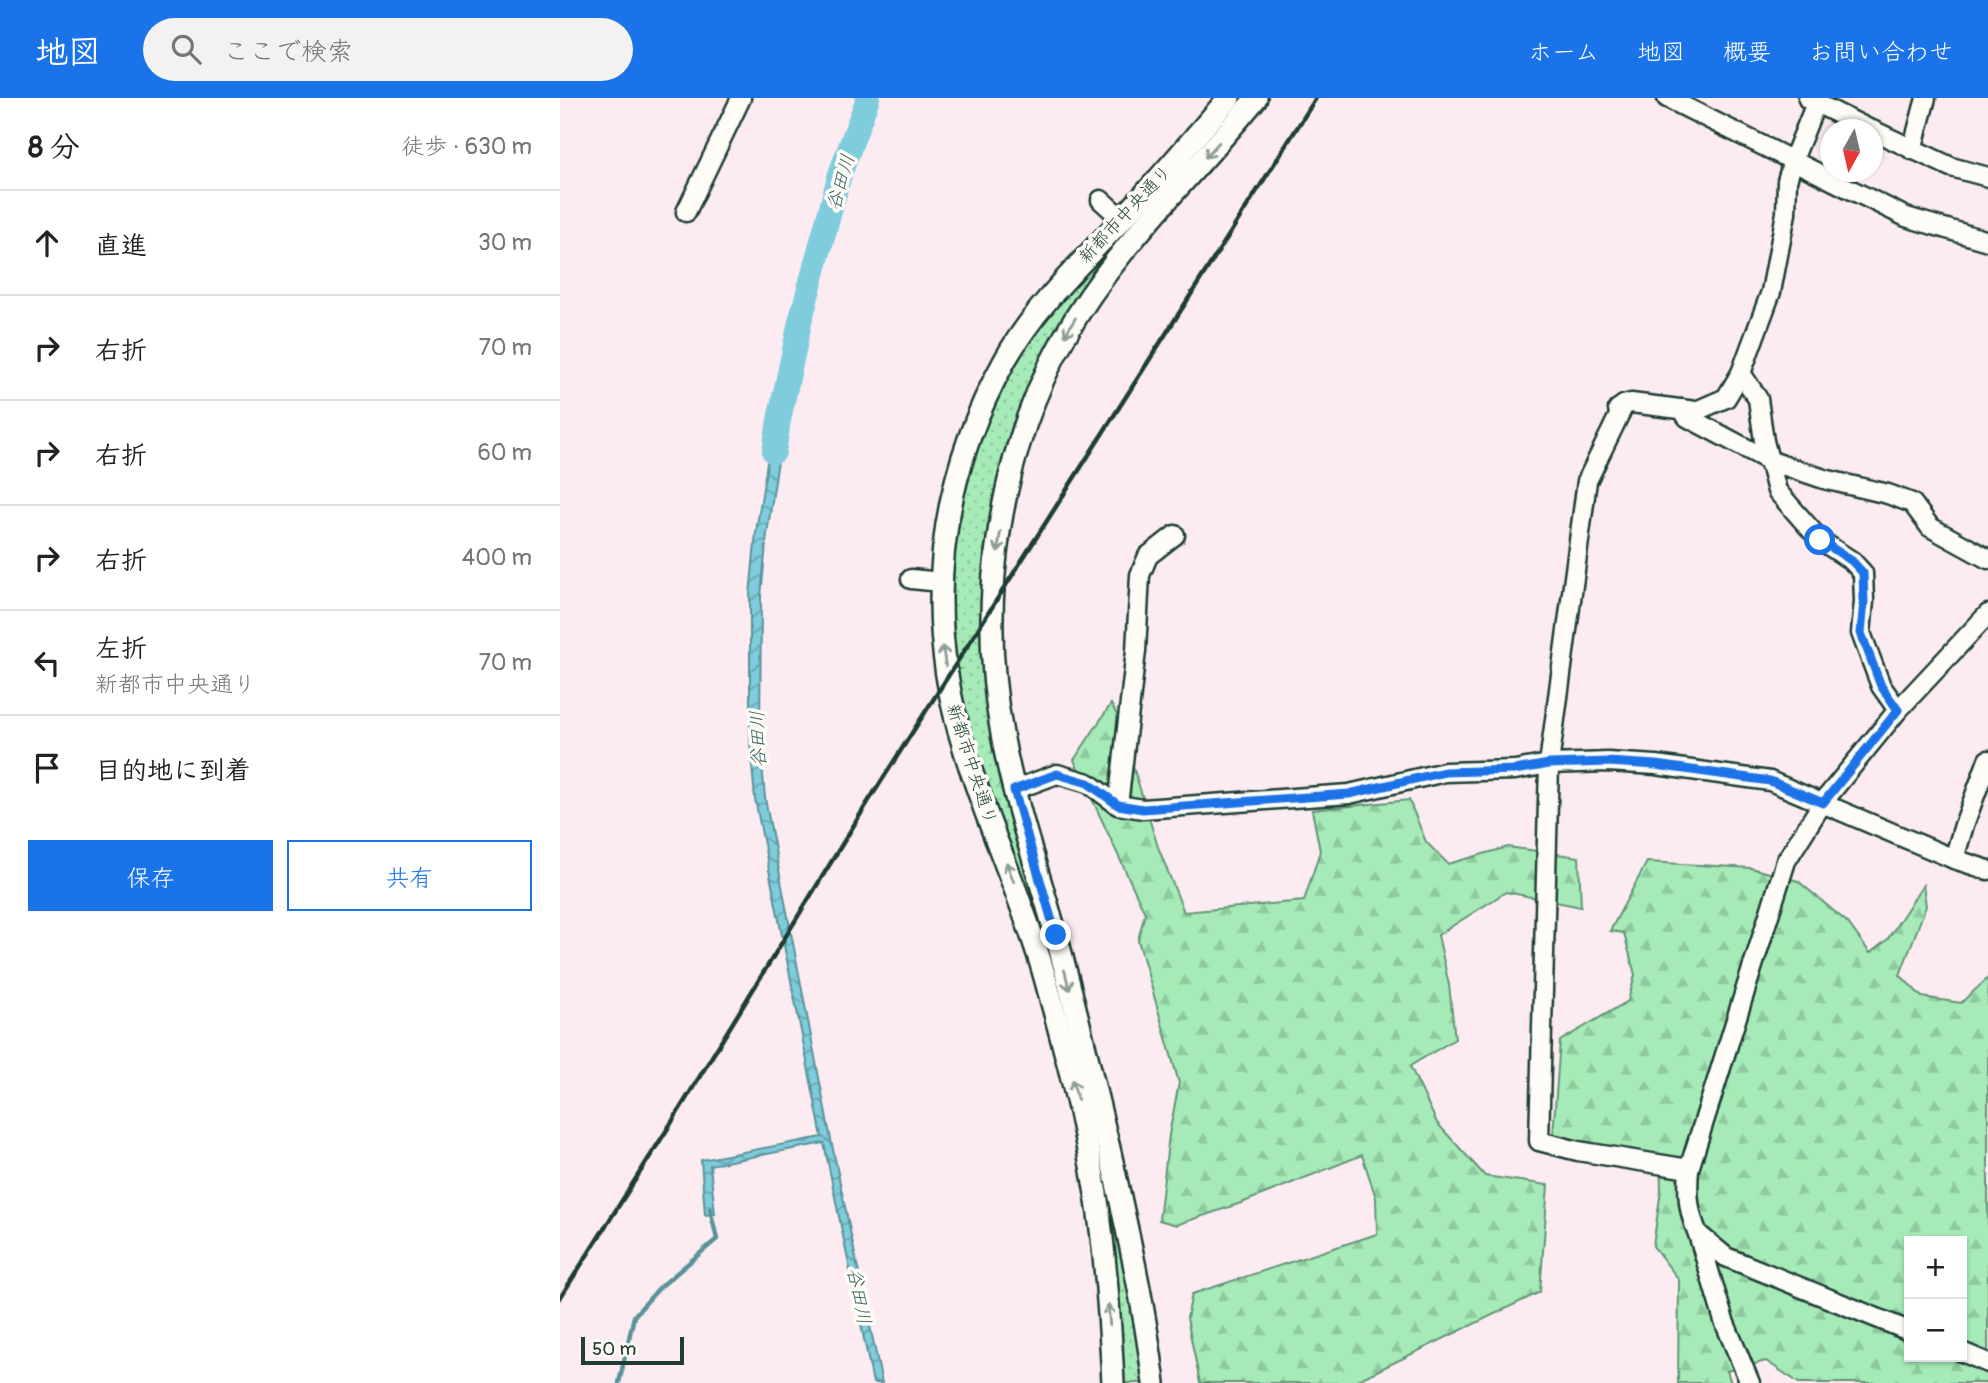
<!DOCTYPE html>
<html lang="ja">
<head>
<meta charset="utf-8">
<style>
  body { margin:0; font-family:Pangolin,"Klee One",sans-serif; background:#f2f2f2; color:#222 }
  .controls { position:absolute; right:21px; bottom:21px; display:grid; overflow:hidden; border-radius:0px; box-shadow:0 2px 5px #0004 }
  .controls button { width:63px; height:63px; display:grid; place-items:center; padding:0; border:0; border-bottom:2px solid #e0e0e0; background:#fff; color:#222; font:35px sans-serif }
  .compass { position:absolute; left:1260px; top:21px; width:63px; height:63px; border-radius:50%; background:#fff; box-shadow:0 2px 5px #0004; rotate:188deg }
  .scale { position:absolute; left:21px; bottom:18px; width:103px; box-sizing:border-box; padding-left:7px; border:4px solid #1f3d34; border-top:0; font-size:19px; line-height:24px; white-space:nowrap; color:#1f3d34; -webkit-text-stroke:5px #fdfcf7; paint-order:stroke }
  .stop { position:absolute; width:21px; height:21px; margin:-16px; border:5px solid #1a73e8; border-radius:50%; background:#fff }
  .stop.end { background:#1a73e8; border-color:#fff; box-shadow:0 2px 7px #0008 }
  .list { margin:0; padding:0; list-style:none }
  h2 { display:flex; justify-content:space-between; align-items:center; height:91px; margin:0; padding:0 28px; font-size:30px }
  h2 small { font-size:23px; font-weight:400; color:#767676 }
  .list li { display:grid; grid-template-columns:46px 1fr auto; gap:21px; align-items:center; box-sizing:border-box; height:105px; padding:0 28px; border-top:2px solid #e0e0e0 }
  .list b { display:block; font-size:26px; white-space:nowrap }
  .list p { margin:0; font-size:23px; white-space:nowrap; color:#767676 }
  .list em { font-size:23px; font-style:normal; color:#767676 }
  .actions { display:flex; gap:14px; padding:21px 28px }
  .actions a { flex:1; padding:16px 0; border:2px solid #1a73e8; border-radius:0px; text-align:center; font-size:24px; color:#1a73e8 }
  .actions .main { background:#1a73e8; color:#fff }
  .icon { flex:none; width:38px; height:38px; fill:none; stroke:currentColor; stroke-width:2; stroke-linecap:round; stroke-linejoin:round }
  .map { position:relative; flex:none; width:1428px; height:1285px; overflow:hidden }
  header { display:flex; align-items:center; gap:42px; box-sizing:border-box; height:98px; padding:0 35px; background:#1a73e8; color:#fff }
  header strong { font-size:33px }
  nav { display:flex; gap:38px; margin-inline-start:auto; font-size:24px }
  .search { width:490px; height:63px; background:#f2f2f2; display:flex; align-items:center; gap:18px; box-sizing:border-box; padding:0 24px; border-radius:38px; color:#767676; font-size:26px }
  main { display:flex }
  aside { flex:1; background:#fff }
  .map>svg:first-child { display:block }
  .grass { fill:url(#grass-dots); stroke:#629476; stroke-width:2 }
  .forest { fill:url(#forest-firs); stroke:#629476; stroke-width:2; fill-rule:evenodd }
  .water { fill:url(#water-waves); stroke:#599399; stroke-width:2 }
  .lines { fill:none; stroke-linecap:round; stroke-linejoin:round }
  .stream { stroke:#599399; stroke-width:4.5 }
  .river { stroke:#7fccdd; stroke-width:24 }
  .minor-casing { stroke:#1f3d34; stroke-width:23 }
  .major-casing { stroke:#1f3d34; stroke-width:26 }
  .minor { stroke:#fdfcf7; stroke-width:18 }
  .major { stroke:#fdfcf7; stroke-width:21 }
  .rail { stroke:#1f3d34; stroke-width:4.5 }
  .oneway { stroke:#8e9c96 }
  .route { stroke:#1a73e8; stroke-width:9 }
  .labels { text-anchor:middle; stroke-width:7; stroke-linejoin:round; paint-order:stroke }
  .street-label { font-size:18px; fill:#1f3d34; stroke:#fdfcf7 }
  .water-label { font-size:19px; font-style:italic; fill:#37615e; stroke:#fdfcf7 }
</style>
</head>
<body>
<header>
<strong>地図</strong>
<div class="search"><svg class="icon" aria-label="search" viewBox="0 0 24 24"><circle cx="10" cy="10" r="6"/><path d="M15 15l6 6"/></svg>ここで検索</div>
<nav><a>ホーム</a><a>地図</a><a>概要</a><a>お問い合わせ</a></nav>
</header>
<main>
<aside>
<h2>8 分<small>徒歩 · 630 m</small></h2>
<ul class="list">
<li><svg class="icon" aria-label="ahead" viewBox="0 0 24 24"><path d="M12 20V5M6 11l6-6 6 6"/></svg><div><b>直進</b></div><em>30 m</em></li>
<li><svg class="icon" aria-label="right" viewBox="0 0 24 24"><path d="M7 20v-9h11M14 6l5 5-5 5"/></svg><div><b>右折</b></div><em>70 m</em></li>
<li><svg class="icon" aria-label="right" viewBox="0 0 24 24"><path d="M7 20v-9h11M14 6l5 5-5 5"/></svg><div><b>右折</b></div><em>60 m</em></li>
<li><svg class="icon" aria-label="right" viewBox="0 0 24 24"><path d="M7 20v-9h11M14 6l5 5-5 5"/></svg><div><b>右折</b></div><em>400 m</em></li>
<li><svg class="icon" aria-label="left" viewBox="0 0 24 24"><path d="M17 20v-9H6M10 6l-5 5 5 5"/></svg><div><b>左折</b><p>新都市中央通り</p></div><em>70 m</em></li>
<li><svg class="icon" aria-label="arrive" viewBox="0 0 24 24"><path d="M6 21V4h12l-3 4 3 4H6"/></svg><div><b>目的地に到着</b></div></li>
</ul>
<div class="actions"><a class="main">保存</a><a>共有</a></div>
</aside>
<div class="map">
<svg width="1428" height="1285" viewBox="0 0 1428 1285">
  <defs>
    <pattern id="grass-dots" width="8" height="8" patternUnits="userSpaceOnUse" patternTransform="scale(1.75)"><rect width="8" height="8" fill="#a6ebb7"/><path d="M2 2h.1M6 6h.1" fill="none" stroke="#8eca9e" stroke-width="1.8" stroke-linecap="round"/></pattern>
    <pattern id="forest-firs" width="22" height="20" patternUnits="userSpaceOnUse" patternTransform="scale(1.75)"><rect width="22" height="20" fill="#a6ebb7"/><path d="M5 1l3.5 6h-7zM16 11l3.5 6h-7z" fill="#8eca9e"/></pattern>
    <pattern id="water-waves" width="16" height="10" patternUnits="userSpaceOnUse" patternTransform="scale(1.75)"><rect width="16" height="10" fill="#7fccdd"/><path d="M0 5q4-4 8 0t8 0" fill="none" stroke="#67a7b4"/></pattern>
  </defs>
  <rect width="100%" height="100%" fill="#fcecf1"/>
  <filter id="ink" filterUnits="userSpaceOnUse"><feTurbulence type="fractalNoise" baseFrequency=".0143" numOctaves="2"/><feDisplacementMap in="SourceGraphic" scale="14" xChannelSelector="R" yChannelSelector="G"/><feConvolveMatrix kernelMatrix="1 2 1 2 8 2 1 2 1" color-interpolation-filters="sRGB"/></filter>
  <g filter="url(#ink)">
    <!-- grass -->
    <polygon class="grass" points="679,0 688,0 607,91 449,349 437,390 423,483 485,830 565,1157 586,1285 563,1285 554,1158 412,649 396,582 389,484 403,382 437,294 488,213"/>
    <!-- forest -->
    <g class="forest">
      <polygon points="551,606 557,617 598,749 624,814 744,803 760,753 752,712 849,702 866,744 888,766 948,749 1019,759 1021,809 946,794 878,837 889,887 895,941 850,968 877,1025 925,1078 988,1087 980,1194 792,1285 640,1285 627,1220 632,1196 817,1136 816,1100 802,1057 684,1104 616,1127 599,1122 609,1037 619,985 578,842 585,815 514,662"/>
      <path d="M1087 764 1191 770 1238 783 1288 825 1310 855 1327 842 1363 787 1366 808 1340 877 1362 899 1401 905 1428 880V1285H1239L1206 1263 1167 1273 1171 1285H1118L1119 1182 1093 1148 1101 1092 1100 1059 993 1037 1000 943 1068 903 1075 877 1064 835 1050 833ZM1349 1143H1402V1259H1349Z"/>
    </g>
    <!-- water -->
    <polygon class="water" points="214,321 224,323 207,436 201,498 200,643 205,700 271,1042 322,1285 313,1285 264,1045 150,1067 155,1116 145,1117 141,1062 262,1039 195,701 190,644 190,497 196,434"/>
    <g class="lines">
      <!-- stream -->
      <polyline class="stream" points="59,1285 74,1218 99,1190 157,1141 150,1111"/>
      <!-- river -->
      <polyline class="river" points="214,354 219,322 240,224 280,76 308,0"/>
      <defs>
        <g id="minor">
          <polyline points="1107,0 1346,119 1428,143"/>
          <polyline points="1248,1 1311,32"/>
          <polyline points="1312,32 1391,69 1428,79"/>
          <polyline points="1352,52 1366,0"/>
          <polyline points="541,102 562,121"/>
          <polyline points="126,114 181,0"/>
          <polyline points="1181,275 1198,301 1204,343 1217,393 1260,442 1292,463 1303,475 1304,503 1301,535 1321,588 1338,612"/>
          <path d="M1064 307 1027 383 989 666 979 1043 1018 1053 1129 1071C1127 1096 1128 1113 1138 1136L1164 1223 1190 1285"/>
          <polyline points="1058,311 1064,307 1071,305 1136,313 1166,300 1181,275 1211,194 1226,115 1227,83 1233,62 1258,0"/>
          <polyline points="1122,311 1127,319 1208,362 1264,381 1328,396 1352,405 1370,429 1428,461"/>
          <polyline points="351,481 381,484"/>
          <polyline points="454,692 497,676 528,685 558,707 583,711 789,696 885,674 955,672 989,666 1048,664 1096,667 1210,683 1394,761 1428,772"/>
          <polyline points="558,707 576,553 580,477 588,458 615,437"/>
          <polyline points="1394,761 1404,727 1428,662"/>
          <polyline points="1129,1071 1226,763 1263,704 1338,612 1428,516"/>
          <polyline points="1138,1136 1166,1159 1349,1233"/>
          <polyline points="1402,1254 1428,1265"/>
        </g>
        <g id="major">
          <path d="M553 1285C550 1222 546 1158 536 1096 524 1021 504 948 484 876 462 799 427 727 404 650 363 517 377 384 445 262 479 202 530 157 576 106 607 72 638 35 669 0"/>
          <path d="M594 1285C584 1204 566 1125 548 1046 531 976 515 906 496 837 477 770 454 704 442 636 417 503 439 356 505 238 555 149 632 79 696 0"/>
        </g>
      </defs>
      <!-- minor casing -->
      <use href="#minor" class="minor-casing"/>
      <!-- major casing -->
      <use href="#major" class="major-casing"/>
      <!-- minor -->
      <use href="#minor" class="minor"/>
      <!-- major -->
      <use href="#major" class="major"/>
      <!-- rail -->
      <polyline class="rail" points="0,1200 110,1027 308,704 756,0"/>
    </g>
    <!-- one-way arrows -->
    <defs><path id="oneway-shaft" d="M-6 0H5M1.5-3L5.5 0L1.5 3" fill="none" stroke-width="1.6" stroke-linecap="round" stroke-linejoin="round" transform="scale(1.75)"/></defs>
    <g class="oneway">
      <use href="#oneway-shaft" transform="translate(652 52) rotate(132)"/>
      <use href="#oneway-shaft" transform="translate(510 229) rotate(121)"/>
      <use href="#oneway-shaft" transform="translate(439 444) rotate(98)"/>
      <use href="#oneway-shaft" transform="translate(384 558) rotate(-98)"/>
      <use href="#oneway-shaft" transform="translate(450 774) rotate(-111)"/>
      <use href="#oneway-shaft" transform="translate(507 882) rotate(76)"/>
      <use href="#oneway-shaft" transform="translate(515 992) rotate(-104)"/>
      <use href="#oneway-shaft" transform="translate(549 1217) rotate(-94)"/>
    </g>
  </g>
  <g class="lines" filter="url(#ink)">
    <!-- route -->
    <polyline class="route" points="496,837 454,692 497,676 528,685 558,707 583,711 789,696 885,674 955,672 989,666 1048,664 1096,667 1210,683 1263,705 1338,612 1321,588 1301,535 1304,503 1303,475 1292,463 1260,442"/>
  </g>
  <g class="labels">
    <!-- street labels -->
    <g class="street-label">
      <text transform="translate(565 116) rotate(-47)" y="6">新都市中央通り</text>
      <text transform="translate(412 666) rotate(72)" y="6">新都市中央通り</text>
    </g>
    <!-- water labels -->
    <g class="water-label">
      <text transform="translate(280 84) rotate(-74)" y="7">谷田川</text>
      <text transform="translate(197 641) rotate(-92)" y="7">谷田川</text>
      <text transform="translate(300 1198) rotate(79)" y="7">谷田川</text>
    </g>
  </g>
</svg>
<div class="controls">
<button>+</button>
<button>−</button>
</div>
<svg class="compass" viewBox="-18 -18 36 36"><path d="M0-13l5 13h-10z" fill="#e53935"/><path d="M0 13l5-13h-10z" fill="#767676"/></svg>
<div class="scale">50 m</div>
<div class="stop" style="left:1260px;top:442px"></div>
<div class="stop end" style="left:496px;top:837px"></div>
</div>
</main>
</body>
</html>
